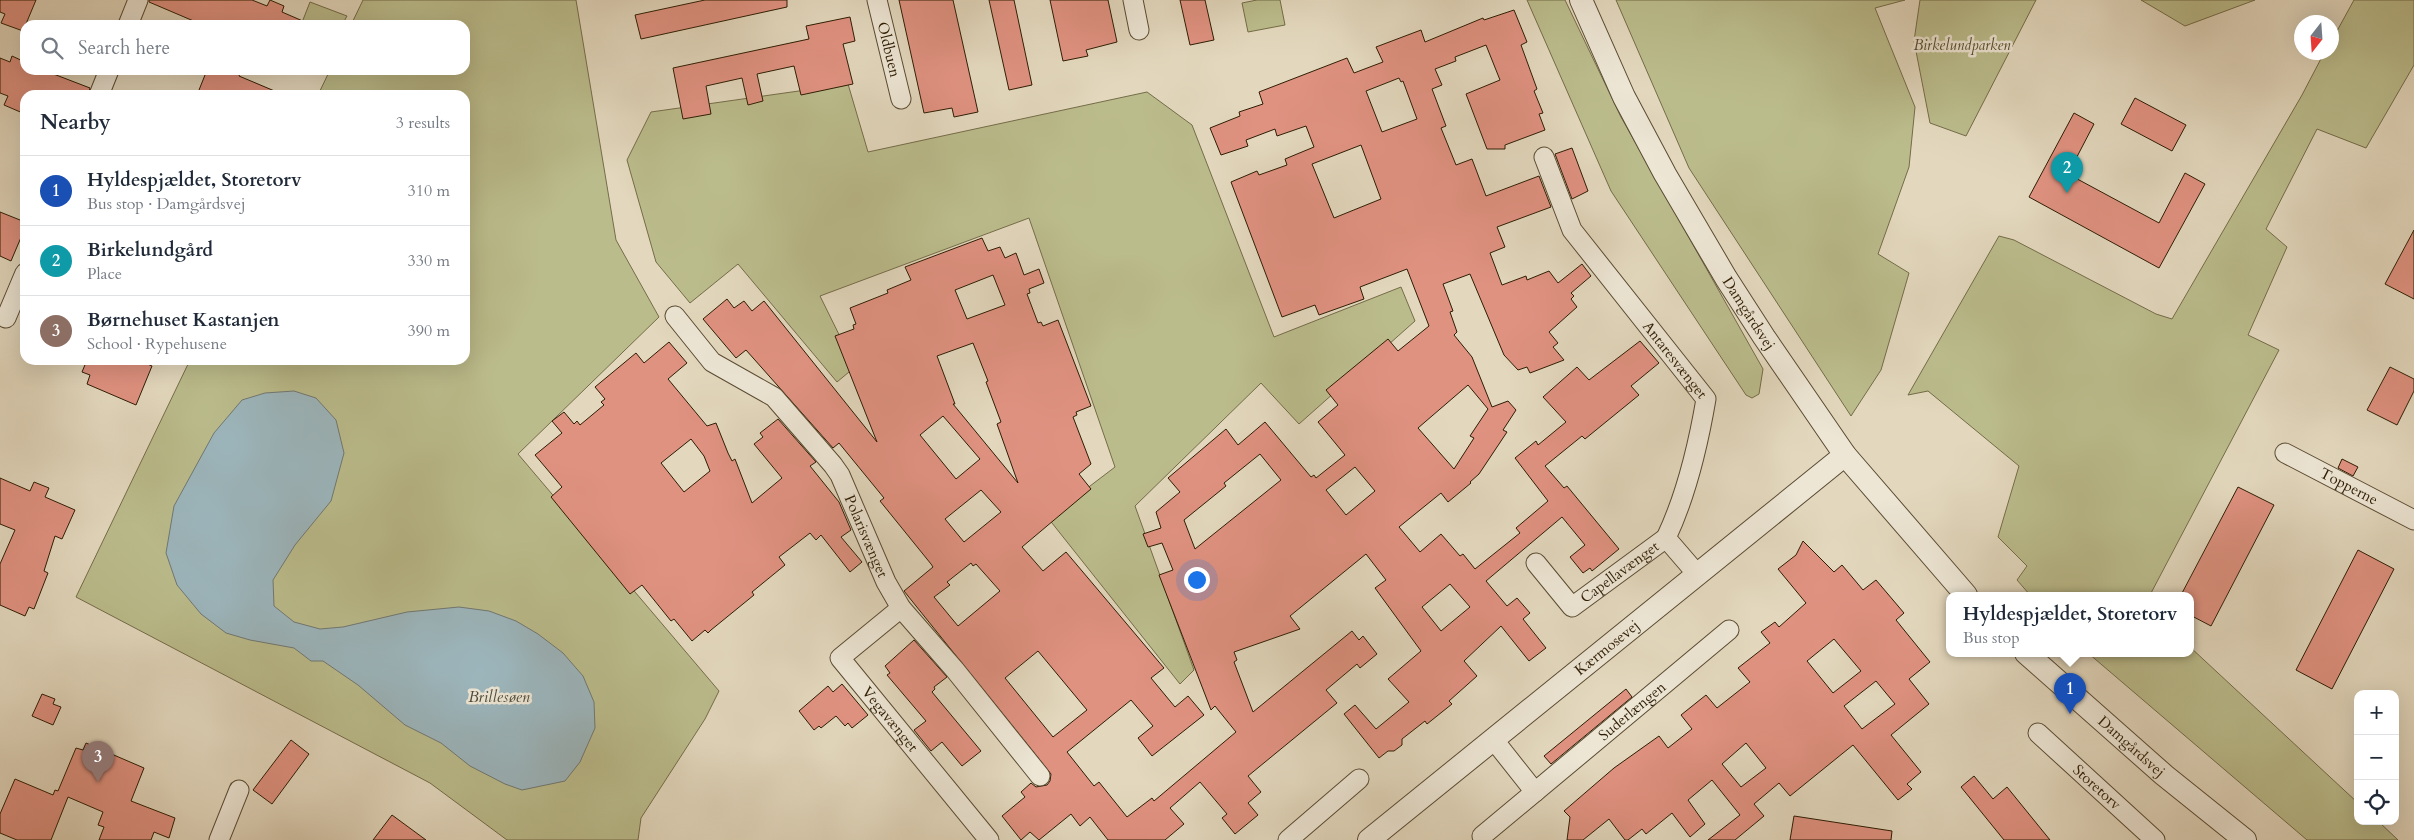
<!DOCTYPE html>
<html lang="en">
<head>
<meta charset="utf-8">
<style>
  body { margin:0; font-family:Cardo,serif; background:#f2f2f3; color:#1f2937 }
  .controls { position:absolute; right:15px; bottom:15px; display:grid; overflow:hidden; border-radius:10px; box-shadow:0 5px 20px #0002 }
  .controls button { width:45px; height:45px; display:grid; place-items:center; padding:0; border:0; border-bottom:1px solid #e0e1e3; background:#fff; color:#1f2937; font:25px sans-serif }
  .compass { position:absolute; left:2294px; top:15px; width:45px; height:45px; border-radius:50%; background:#fff; box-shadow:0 5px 20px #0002; rotate:197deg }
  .you { position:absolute; left:1196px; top:579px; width:18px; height:18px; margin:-12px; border:4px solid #fff; border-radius:50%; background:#1a73e8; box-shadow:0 0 0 8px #1a73e833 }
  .badge { display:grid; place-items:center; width:32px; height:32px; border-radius:50%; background:#8f2418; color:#fff; font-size:16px; font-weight:700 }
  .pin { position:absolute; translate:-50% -41px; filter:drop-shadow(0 1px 2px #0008) }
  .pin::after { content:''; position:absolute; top:26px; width:18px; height:15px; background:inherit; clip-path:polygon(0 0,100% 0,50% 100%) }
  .popup { position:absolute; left:1946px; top:592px; width:248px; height:65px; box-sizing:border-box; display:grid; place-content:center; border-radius:10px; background:#fff; filter:drop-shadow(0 1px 4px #0005); font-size:16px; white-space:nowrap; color:#747a83 }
  .popup b { font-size:19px; color:#1f2937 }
  .popup::after { content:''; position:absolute; left:50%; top:100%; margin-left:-10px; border:10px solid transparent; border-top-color:#fff }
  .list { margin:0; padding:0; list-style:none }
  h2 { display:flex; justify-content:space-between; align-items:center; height:65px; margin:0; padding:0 20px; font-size:21px }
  h2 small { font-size:16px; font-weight:400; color:#747a83 }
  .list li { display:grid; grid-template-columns:32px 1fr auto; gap:15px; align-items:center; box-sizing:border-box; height:70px; padding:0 20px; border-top:1px solid #e0e1e3 }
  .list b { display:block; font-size:19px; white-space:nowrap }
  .list p { margin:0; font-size:16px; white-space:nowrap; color:#747a83 }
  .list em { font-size:16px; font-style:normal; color:#747a83 }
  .icon { flex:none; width:28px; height:28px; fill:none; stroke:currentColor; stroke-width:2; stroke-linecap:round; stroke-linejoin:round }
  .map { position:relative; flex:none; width:2414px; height:840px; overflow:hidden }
  .search { position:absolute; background:#fff; box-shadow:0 5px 20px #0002; left:20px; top:20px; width:450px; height:55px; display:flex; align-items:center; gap:12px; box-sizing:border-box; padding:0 18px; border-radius:15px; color:#747a83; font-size:19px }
  .panel { position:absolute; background:#fff; box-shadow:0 5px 20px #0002; left:20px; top:90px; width:450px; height:275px; border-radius:15px }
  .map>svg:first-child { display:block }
  .green { fill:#bbbc8c; stroke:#746c48 }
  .water { fill:#9cb6bd; stroke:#707873 }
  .building { fill:#e09281; stroke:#2d1c03; fill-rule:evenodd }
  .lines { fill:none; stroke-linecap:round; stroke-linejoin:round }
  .minor-casing { stroke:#5a4b32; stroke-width:21 }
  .tertiary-casing { stroke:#5a4b32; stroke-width:24 }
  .minor { stroke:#ede6d5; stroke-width:19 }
  .tertiary { stroke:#ede6d5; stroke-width:22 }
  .labels { text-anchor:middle; stroke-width:5; stroke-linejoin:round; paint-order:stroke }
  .park-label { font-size:15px; font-style:italic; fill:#584c2c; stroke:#ede6d5 }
  .street-label { font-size:15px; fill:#2d1c03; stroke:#ede6d5 }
  .water-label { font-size:16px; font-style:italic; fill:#4e4a3b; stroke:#ede6d5 }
</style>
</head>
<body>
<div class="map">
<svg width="2414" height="840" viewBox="0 0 2414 840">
  <rect width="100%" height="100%" fill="#e3d8be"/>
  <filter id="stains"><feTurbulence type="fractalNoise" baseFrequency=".004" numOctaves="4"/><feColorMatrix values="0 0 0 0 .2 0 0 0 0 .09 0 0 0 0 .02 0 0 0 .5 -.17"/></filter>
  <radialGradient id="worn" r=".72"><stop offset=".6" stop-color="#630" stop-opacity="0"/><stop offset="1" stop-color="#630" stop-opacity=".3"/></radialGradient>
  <!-- green -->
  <g class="green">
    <polygon points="363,0 576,0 616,240 659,317 518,454 719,691 705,719 641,818 638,840 507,840 430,783 76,597 190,360 465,360 465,95 318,95 330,70 465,70 465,25 351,25"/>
    <polygon points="1257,0 1280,0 1285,25 1248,32 1242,3"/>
    <polygon points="1527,0 1565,0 1621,117 1763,369 1759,394 1752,398 1746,395 1611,191"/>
    <polygon points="1616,0 1905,0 1875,8 1915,107 1909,167 1878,254 1909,273 1881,370 1851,416 1689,168"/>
    <polygon points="1920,0 2036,0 1966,136 1930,123 1914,41"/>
    <polygon points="2141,0 2255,0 2185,26"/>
    <polygon points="2354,0 2414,0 2414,65 2366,148 2317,129 2266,229 2287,247 2248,335 2279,350 2150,595 2030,595 2017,580 2027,566 1998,537 2019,466 1928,391 1908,395 1999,236 2014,240 2156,314 2172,319 2302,95 2324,53 2332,52 2332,40"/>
    <polygon points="310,2 347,16 342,25 301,25"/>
    <polygon points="848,84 868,152 1147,92 1192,125 1274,337 1401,287 1415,321 1299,424 1261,383 1135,506 1194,670 1180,684 1048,518 1115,467 1029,218 820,296 855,367 837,382 738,264 690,303 656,262 627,160 651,112"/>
    <polygon points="2190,647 2358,803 2358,821 2378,821 2398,840 2307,840 2088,653 2190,653"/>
  </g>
  <!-- water -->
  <polygon class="water" points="294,391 316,398 336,420 344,453 331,501 295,545 273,580 274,606 294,622 320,629 343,627 407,612 459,607 489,611 516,621 538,634 563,653 583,676 594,702 595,728 580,762 565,781 522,790 505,784 470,766 441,743 405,725 358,685 323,661 311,661 294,648 250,640 226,633 201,614 177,585 166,553 174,506 214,433 242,400 265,393"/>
  <!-- building -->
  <g class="building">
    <polygon points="0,0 36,0 23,31 1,23 5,14 0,12"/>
    <polygon points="149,0 252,0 267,6 270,0 284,6 282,12 312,25 203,25 149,2"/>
    <polygon points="705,0 787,0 787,7 641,39 635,15"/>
    <polygon points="899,0 953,0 978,112 954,117 952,108 924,113"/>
    <polygon points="989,0 1014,0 1032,85 1009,90"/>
    <polygon points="1050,0 1108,0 1117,42 1086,50 1088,56 1063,61"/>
    <polygon points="1180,0 1205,0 1214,40 1190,45"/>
    <path d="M1514 10 1527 42 1521 45 1537 89 1534 91 1543 113 1539 114 1545 130 1505 145V149H1487L1466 94 1500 80 1486 45 1455 57 1456 61 1435 69 1442 85 1432 89 1446 126 1441 128 1456 165 1472 159 1486 196 1539 176 1551 207 1497 227 1505 247 1490 253 1502 285 1526 276 1527 280 1549 271 1558 283 1582 264 1591 276 1571 293 1574 296 1571 299 1577 307 1549 332 1558 343 1553 347 1564 360 1530 373 1527 367 1518 370 1504 355 1470 274 1443 284 1453 311 1450 312 1457 332 1454 335 1472 357 1492 407 1508 401 1516 410 1503 430 1507 432 1479 474 1470 482 1471 483 1448 502 1441 493 1399 527 1420 552 1441 534 1460 556 1463 554 1475 569 1520 533 1516 528 1548 501 1515 458 1536 441 1538 445 1566 422 1543 397 1577 367 1589 380 1640 341 1659 363 1631 386 1639 395 1585 439 1582 436 1545 466 1564 488 1567 486 1619 549 1592 571 1590 568 1583 573 1570 557 1585 545 1562 517 1486 581 1507 606 1517 598 1530 613 1523 619 1546 648 1529 661 1501 626 1464 661 1477 676 1449 701 1452 704 1427 724 1425 721 1402 739V745L1394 751H1388L1379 758 1344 714 1355 705 1376 729 1409 702 1388 679 1421 651 1375 588 1386 580 1366 554 1290 616 1300 629 1234 652 1237 660 1234 662 1253 712 1352 631 1359 640 1363 636 1377 654 1360 668 1357 664 1326 690 1337 703 1248 776 1261 792 1248 803 1258 815 1235 834 1222 818 1227 814 1200 782 1170 808 1184 824 1165 840H1108L1090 817 1080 826 1071 814 1039 840 1030 832 1021 840 1002 816 1025 797 1021 792 1031 783 1036 787 1047 785 1050 781 1051 774 904 591 933 567 931 564 880 501 884 498 839 443 833 448 746 350 736 358 703 319 727 299 734 308 744 301 752 311 764 301 877 442 835 336 854 329 853 325 856 324 850 308 888 293 887 290 911 280 905 267 982 238 988 251 1000 247 1005 258 1016 253 1024 275 1039 269 1044 283 1029 289 1030 293 1027 294 1038 323 1041 322 1043 326 1058 320 1091 406 1076 412 1077 415 1073 417 1091 464 1079 474 1091 489 1022 547 1043 571 1066 552 1164 668 1151 678 1175 707 1188 696 1204 715 1152 756 1138 738 1153 726 1131 700 1067 752 1094 786 1099 782 1127 817 1152 798 1154 801 1236 732 1215 706 1211 710 1159 575 1173 570 1162 543 1148 547 1143 534 1161 528 1156 512 1180 492 1168 478 1226 429 1238 445 1265 422 1311 477 1314 475 1316 478 1345 455 1318 422 1338 405 1326 390 1388 339 1398 351 1429 326 1407 269 1360 287 1364 299 1319 315 1315 305 1282 317 1231 182 1257 171 1259 175 1287 165 1285 159 1314 147 1306 126 1277 136 1275 129 1246 140 1248 146 1221 155 1210 128 1240 116 1239 112 1263 104 1259 92 1347 58 1354 73 1383 62 1376 47 1421 30 1425 42 1483 18 1484 20ZM1399 78 1401 82 1403 81 1417 119 1382 132 1366 91ZM1361 145 1381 199 1334 218 1312 164ZM993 275 1005 305 967 319 955 290ZM973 343 988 381 986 382 1001 422 997 424 1018 483 953 404H955L937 356ZM1468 385 1488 409 1470 436 1474 438 1454 469 1418 428ZM943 416 980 459 956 479 920 435ZM1260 454 1281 480 1195 549 1184 520 1226 486 1224 483ZM1355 467 1375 491 1346 515 1326 490ZM981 490 1001 512 964 542 945 519ZM971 563 973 566 976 564 1000 591 958 626 934 597 950 585 947 582ZM1450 584 1470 607 1441 631 1422 607ZM1038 651 1087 710 1053 737 1005 678Z"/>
    <polygon points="850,17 855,41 843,44 853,84 801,95 794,66 757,74 763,101 748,105 742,78 706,86 711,114 683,119 673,68 809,39 806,26"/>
    <polygon points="12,56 25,62 25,70 43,70 90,88 88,95 25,95 25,114 4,105 8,96 0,93 0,58 10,62"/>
    <polygon points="207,70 241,70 239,76 284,95 197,95"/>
    <polygon points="2135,98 2186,125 2172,151 2121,124"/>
    <polygon points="2074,113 2094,124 2068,174 2159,223 2185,173 2205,184 2159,268 2029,197"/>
    <polygon points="1572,148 1588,191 1572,199 1555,154"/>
    <polygon points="0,212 25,222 25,228 11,261 0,256"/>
    <polygon points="2414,230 2414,299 2385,284"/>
    <path d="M669 342 687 363 668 379 707 426 716 423 728 453 732 461 735 459 752 503 782 478 754 444 763 437 760 433 778 419 816 462 810 466 839 502 851 530 841 537 862 562 850 572 821 535 816 540 810 533 779 557 785 565 752 592 754 595 711 630 708 633 705 630 692 641 674 619 671 621 642 585 630 594 551 497 562 487 535 455 562 433 552 421 564 412 574 424 577 421 580 425 604 405 601 402 605 399 595 387 636 353 644 363ZM691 439 704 456 710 471 684 492 661 463Z"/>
    <polygon points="87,360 138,360 152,366 136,405 87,384 90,375 82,372"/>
    <polygon points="2390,367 2414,379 2414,391 2397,425 2367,410"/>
    <polygon points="2342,459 2358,467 2353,476 2338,468"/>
    <polygon points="0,478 30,491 34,482 49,488 45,497 75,510 62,539 55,536 44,571 48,573 34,609 29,607 25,616 0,605 0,564 15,530 0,524"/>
    <polygon points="2238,487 2274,505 2211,626 2190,615 2190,595 2181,595"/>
    <path d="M1803 541 1834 572 1842 565 1863 590 1876 580 1904 613 1896 620 1930 662 1909 679 1929 704 1891 735 1921 772 1907 784 1912 789 1898 800 1853 745 1790 796 1779 783 1754 804 1764 816 1735 840H1708L1740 815 1712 780 1688 800 1705 824 1690 837 1672 813 1646 834 1642 829 1628 840H1625L1609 819 1583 840H1567L1570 817 1564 811 1614 768 1659 736 1668 748 1692 729 1681 715 1706 695 1717 708 1750 682 1738 668 1770 643 1761 632 1775 622 1779 627 1806 603 1778 569 1796 555ZM1834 639 1861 671 1833 693 1807 661ZM1876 681 1895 704 1862 729 1844 706ZM1746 743 1766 768 1741 787 1722 764Z"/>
    <polygon points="2358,550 2394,569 2332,689 2296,670"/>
    <polygon points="914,640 947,677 934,687 935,689 932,692 981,751 962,766 942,742 931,751 914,730 926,721 887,675 890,673 885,666"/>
    <polygon points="842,684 868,715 852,728 848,723 845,726 836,716 821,728 819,726 814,730 799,711 828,686 833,692"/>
    <polygon points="1626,689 1632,697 1551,764 1544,756"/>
    <polygon points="42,694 55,699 53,704 61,707 53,725 32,716"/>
    <polygon points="291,740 309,754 272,804 253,790"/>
    <polygon points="86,743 144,768 131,801 175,818 169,838 154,832 151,840 99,840 104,827 98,825 103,812 68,797 51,840 17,840 0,833 0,814 15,779 53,795 55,790 58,791 76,748 83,750"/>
    <polygon points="1974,776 1993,799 2007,787 2050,840 2004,840 1961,787"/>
    <polygon points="392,815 426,840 373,840"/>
    <polygon points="1794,816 1892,831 1891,840 1790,840"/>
  </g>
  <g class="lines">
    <defs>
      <g id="minor">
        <path id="s1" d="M877 0 901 99"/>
        <polyline points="1133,0 1139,30"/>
        <polyline points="128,25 138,0"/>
        <polyline points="99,95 109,70"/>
        <path id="s2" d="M1544 157 1572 230 1706 399C1698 446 1687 494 1666 538L1697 574"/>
        <path id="s3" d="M675 316 712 362 774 397 833 465 840 475 886 582 901 608 955 670 1040 776"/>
        <polyline points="6,318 25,273"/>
        <path id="s4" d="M2285 453 2414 520"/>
        <path id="s5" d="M1536 563 1572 607 1666 538"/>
        <path id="s6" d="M901 608 840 658 989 840"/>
        <path id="s7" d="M2038 733 2155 840"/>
        <path id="s8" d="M1493 739 1535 792 1729 630"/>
        <polyline points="1482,836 1535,792"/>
        <polyline points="219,840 239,790"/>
        <polyline points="1288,840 1359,779"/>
      </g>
      <g id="tertiary">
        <path id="s9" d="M1581 0 1624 97 1665 174 1726 278 1764 337 1845 455 1966 595"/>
        <path id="s10" d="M2026 653 2164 775 2245 840"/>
        <path id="s11" d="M1369 840 1845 455"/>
      </g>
    </defs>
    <!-- minor casing -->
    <use href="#minor" class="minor-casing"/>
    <!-- tertiary casing -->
    <use href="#tertiary" class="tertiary-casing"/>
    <!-- minor -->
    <use href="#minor" class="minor"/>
    <!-- tertiary -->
    <use href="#tertiary" class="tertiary"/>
  </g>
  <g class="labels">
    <!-- park labels -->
    <g class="park-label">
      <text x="1962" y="50">Birkelundparken</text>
    </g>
    <!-- street labels -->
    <g class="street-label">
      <text dy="5" stroke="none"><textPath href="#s1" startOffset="51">Oldbuen</textPath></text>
      <text dy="5" stroke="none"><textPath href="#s9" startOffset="356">Damgårdsvej</textPath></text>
      <text dy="5" stroke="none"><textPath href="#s2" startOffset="244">Antaresvænget</textPath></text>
      <text dy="5" stroke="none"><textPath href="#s4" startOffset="72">Topperne</textPath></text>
      <text dy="5" stroke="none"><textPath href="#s3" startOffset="299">Polarisvænget</textPath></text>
      <text dy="5" stroke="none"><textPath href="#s5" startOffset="116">Capellavænget</textPath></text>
      <text dy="5" stroke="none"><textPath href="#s11" startOffset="306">Kærmosevej</textPath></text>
      <text dy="5" stroke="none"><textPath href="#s8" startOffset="194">Suderlængen</textPath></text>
      <text dy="5" stroke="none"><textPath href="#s6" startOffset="158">Vegavænget</textPath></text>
      <text dy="5" stroke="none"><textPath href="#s10" startOffset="141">Damgårdsvej</textPath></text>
      <text dy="5" stroke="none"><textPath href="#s7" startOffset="80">Storetorv</textPath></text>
    </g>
    <!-- water labels -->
    <g class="water-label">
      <text x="499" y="702">Brillesøen</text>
    </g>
  </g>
  <rect width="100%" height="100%" filter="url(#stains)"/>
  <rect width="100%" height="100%" fill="url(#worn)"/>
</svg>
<div class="controls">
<button>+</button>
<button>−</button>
<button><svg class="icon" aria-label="locate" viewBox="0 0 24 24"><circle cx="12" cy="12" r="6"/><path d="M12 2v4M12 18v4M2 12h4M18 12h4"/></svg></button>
</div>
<svg class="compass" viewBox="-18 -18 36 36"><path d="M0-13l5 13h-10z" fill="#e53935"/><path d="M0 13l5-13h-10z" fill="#747a83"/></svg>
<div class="you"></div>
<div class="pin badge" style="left:2070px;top:714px;background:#1a4fb4">1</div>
<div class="popup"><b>Hyldespjældet, Storetorv</b>Bus stop</div>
<div class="pin badge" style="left:2067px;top:193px;background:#0f9aa8">2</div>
<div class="pin badge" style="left:98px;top:782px;background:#8d6e63">3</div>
<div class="search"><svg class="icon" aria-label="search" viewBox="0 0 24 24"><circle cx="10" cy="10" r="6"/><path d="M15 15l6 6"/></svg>Search here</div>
<section class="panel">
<h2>Nearby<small>3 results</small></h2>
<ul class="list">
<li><span class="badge" style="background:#1a4fb4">1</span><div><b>Hyldespjældet, Storetorv</b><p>Bus stop · Damgårdsvej</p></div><em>310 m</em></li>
<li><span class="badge" style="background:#0f9aa8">2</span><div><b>Birkelundgård</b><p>Place</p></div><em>330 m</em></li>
<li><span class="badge" style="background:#8d6e63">3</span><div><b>Børnehuset Kastanjen</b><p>School · Rypehusene</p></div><em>390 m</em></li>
</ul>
</section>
</div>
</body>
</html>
